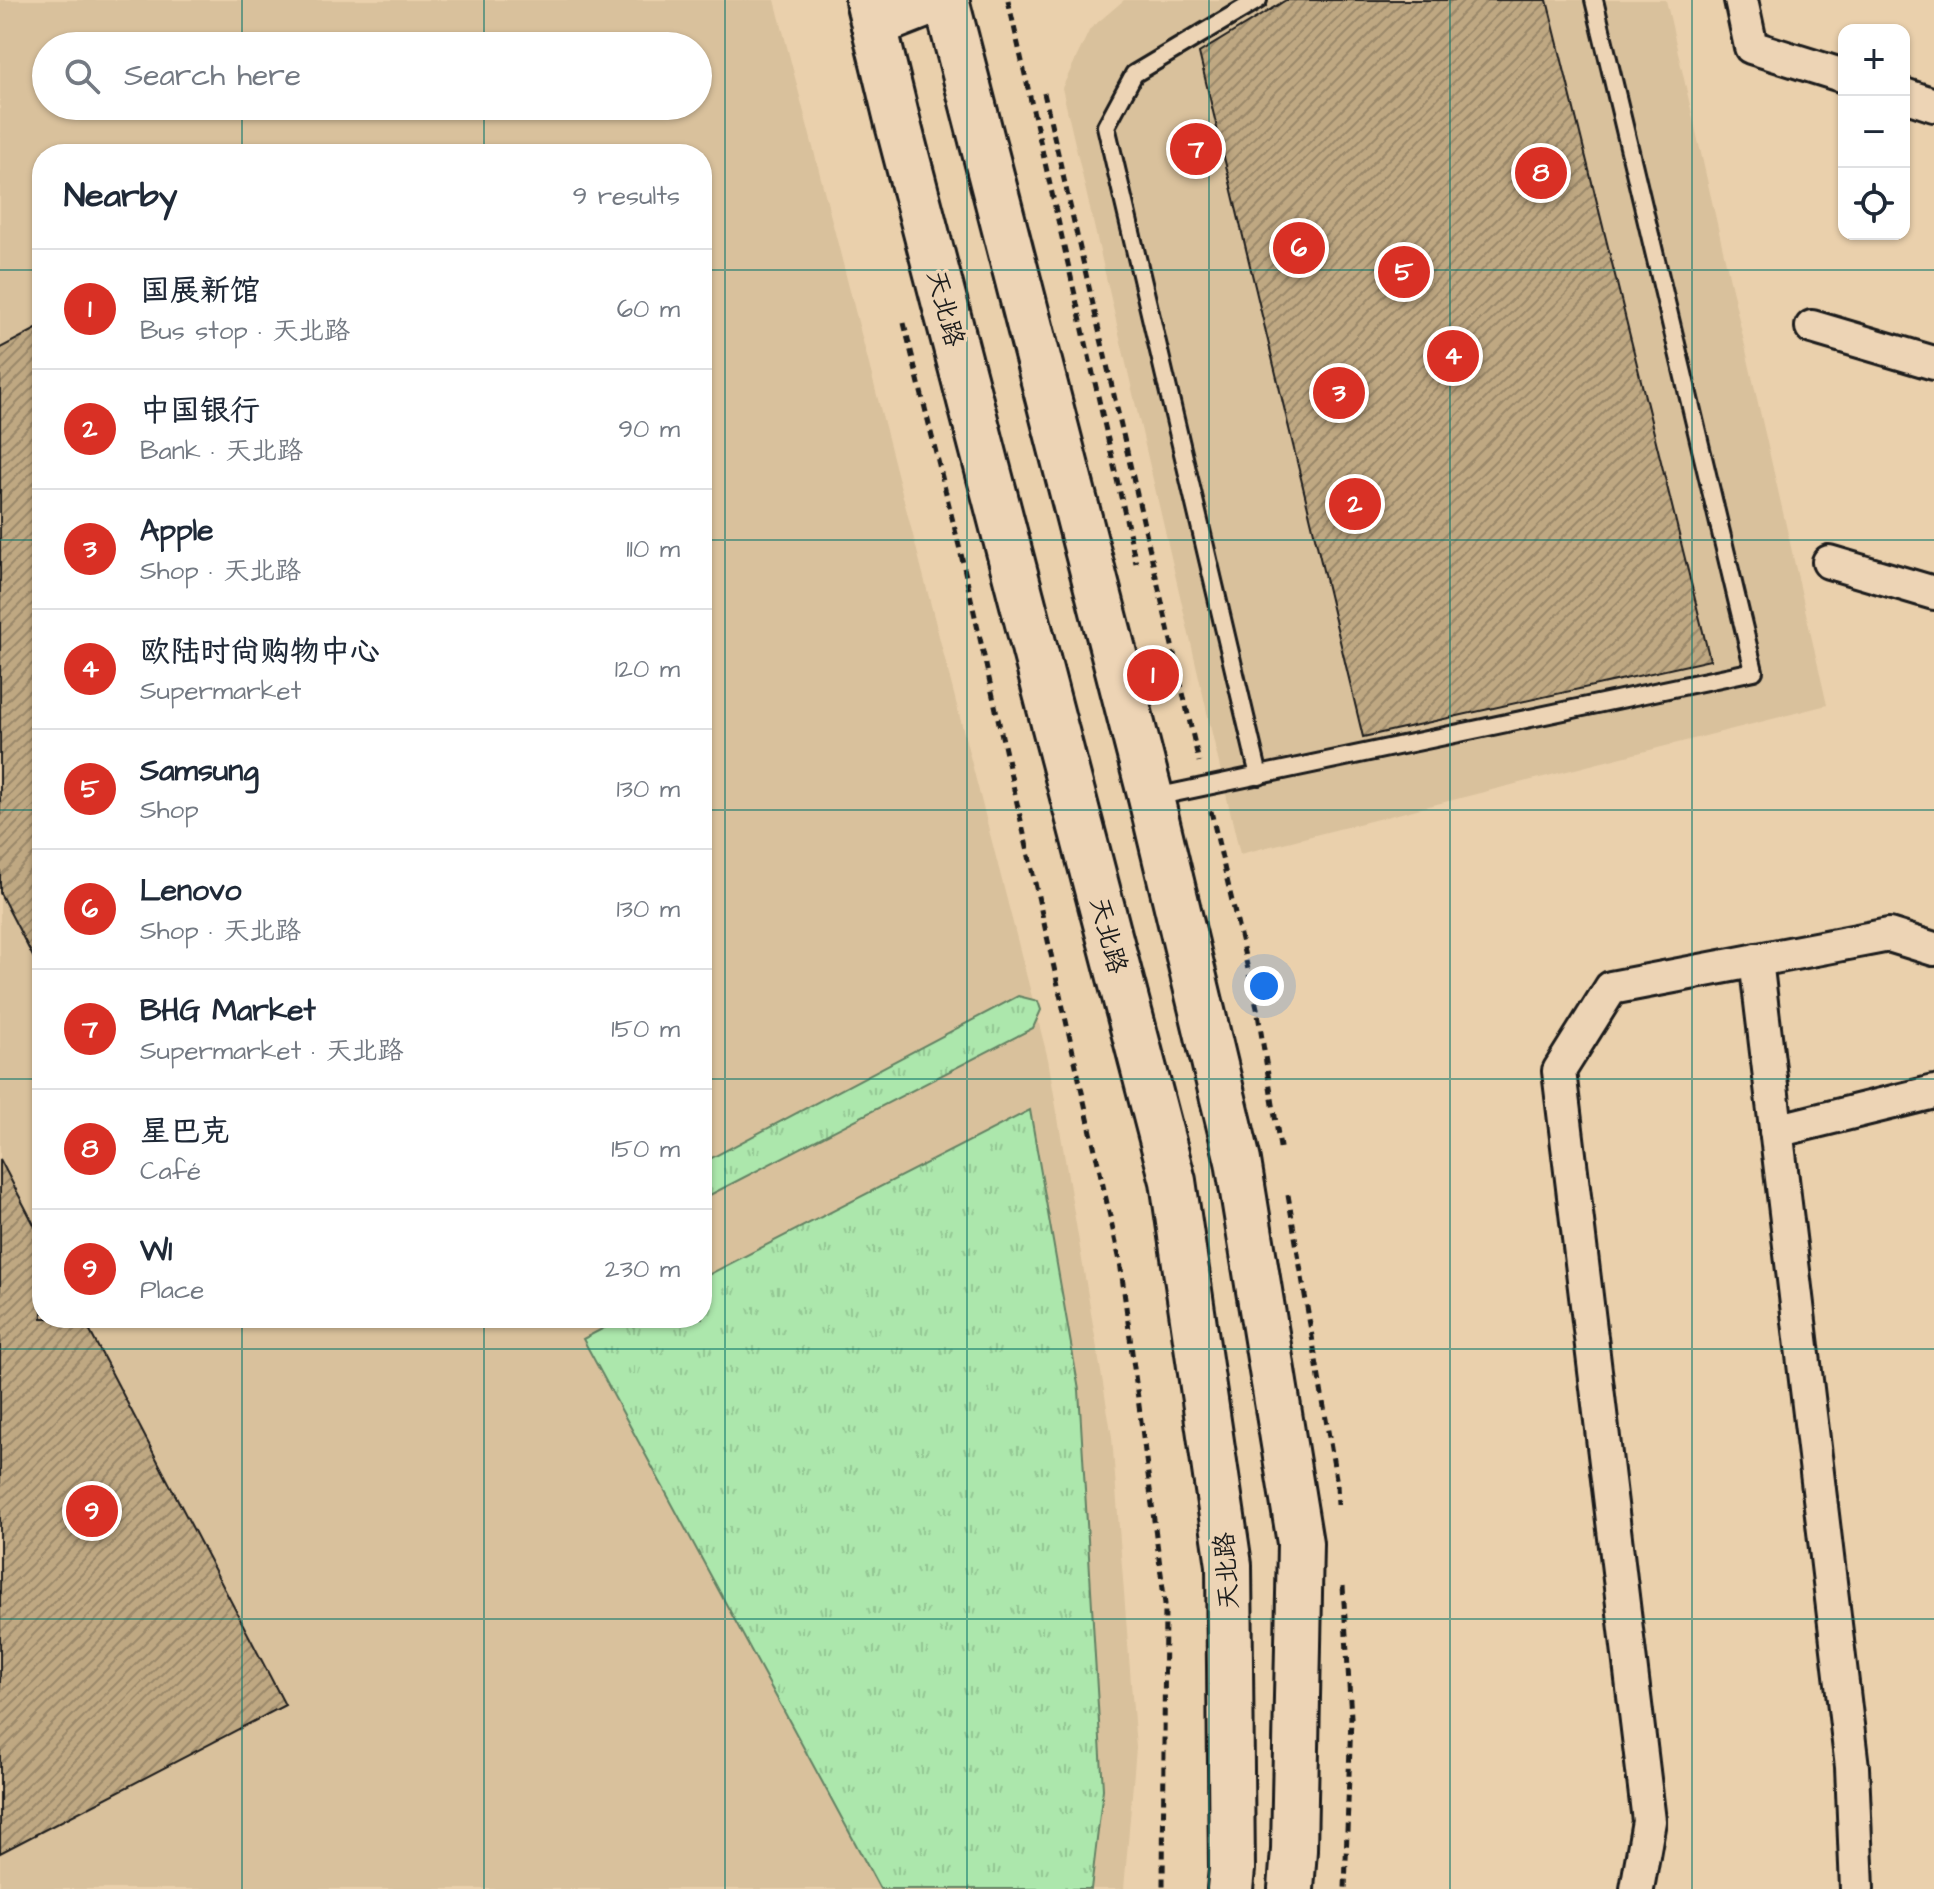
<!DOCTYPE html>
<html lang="en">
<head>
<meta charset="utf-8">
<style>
  body { margin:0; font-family:"Architects Daughter","LXGW WenKai TC",sans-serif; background:#f6f6f7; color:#1f2937 }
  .controls { position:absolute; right:24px; top:24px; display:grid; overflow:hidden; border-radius:16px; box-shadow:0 2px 6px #0004 }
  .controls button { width:72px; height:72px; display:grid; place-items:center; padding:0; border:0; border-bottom:2px solid #e0e1e3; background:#fff; color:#1f2937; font:40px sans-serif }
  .you { position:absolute; left:1264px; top:986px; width:28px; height:28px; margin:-20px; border:6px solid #fff; border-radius:50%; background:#1a73e8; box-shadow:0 0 0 12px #1a73e833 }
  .badge { display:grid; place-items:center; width:52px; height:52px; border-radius:50%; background:#d93025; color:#fff; font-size:26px; font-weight:700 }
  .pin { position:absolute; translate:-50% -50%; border:4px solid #fff; box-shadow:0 2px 8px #0006 }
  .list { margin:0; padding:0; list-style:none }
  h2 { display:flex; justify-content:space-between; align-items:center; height:104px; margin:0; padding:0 32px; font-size:34px }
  h2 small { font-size:26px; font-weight:400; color:#747a83 }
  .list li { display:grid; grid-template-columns:52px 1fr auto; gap:24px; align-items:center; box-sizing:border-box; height:120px; padding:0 32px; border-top:2px solid #e0e1e3 }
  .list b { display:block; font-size:30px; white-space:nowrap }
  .list p { margin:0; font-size:26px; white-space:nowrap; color:#747a83 }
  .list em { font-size:26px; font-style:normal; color:#747a83 }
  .icon { flex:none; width:44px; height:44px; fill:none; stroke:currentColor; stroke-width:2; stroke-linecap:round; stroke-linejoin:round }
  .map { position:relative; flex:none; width:1934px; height:1889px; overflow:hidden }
  .search { position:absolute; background:#fff; box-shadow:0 2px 6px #0004; left:32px; top:32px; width:680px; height:88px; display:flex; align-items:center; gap:20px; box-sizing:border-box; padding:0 28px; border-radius:44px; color:#747a83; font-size:30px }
  .panel { position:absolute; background:#fff; box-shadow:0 2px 6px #0004; left:32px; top:144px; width:680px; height:1184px; border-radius:32px }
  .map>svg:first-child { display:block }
  .built { fill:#d9c19c; fill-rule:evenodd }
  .grass { fill:url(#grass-tufts); stroke:#648264; stroke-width:2 }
  .building { fill:url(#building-hatch); stroke:#1c1c1c; stroke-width:2 }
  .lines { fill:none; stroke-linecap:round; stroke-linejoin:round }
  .lane-casing { stroke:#1c1c1c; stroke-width:22 }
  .street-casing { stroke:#1c1c1c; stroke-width:38 }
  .secondary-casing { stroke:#1c1c1c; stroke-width:50 }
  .primary-casing { stroke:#1c1c1c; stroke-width:50 }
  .path { stroke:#1c1c1c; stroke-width:5; stroke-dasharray:8 6; stroke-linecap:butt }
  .lane { stroke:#edd4b5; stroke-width:16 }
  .street { stroke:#edd4b5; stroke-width:32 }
  .secondary { stroke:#edd4b5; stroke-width:44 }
  .primary { stroke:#edd4b5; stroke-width:44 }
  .grid { fill:none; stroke:#0f766e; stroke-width:2; stroke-opacity:0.55 }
  .labels { text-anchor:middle; stroke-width:7; stroke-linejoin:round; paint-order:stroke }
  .street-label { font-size:26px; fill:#1c1c1c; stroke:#edd4b5 }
</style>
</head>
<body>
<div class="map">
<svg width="1934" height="1889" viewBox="0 0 1934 1889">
  <defs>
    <pattern id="grass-tufts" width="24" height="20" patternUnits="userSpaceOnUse" patternTransform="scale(2)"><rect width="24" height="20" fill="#ace7ac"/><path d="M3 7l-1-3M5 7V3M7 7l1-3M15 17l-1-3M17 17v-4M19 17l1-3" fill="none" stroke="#93c693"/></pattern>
    <pattern id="building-hatch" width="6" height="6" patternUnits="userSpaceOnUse" patternTransform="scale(2)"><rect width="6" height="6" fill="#bfa882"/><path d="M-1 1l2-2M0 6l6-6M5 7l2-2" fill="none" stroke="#9a886a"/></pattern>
  </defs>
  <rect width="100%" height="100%" fill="#ead0ac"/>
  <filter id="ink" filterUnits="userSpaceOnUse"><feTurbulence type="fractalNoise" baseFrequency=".0125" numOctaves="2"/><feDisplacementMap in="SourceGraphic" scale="16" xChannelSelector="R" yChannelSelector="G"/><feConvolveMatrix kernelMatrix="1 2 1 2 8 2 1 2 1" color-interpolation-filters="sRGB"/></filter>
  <g filter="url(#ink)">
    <!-- built -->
    <g class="built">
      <path d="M0 0H775L1048 1059 1112 1437 1136 1748 1124 1889H0ZM46 46H698V106H46ZM42 154H702V1318H42Z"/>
      <polygon points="1124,0 1666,0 1827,705 1240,854 1062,88 1090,29"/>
    </g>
    <!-- grass -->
    <g class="grass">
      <polygon points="1018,996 1038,1001 1041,1010 1033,1028 702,1199 702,1163"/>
      <polygon points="1030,1110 1079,1390 1103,1789 1091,1889 880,1889 583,1339 623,1318 702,1318 702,1278"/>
    </g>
    <!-- building -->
    <g class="building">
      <polygon points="1286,0 1547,0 1710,660 1363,737 1199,53"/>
      <polygon points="42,326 42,974 0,893 0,348"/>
      <polygon points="0,1159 42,1240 42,1318 83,1318 285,1705 0,1853"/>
    </g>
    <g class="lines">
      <defs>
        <g id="lane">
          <polyline points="1258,0 1134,74 1106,126 1259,776"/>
          <polyline points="1155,797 1754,671 1594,0"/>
        </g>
        <g id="street">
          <polyline points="1741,0 1751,47 1844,76"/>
          <polyline points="1904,95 1934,105"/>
          <polyline points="1812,327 1934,363"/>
          <polyline points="1829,562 1934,593"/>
          <polyline points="1756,960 1852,1767 1857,1889"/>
          <polyline points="1776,1131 1934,1092"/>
          <polyline points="1637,1889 1649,1821 1559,1071 1611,988 1889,935 1934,949"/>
        </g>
        <polyline id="secondary" points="874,25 938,0"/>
        <g id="primary">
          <polyline points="868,0 898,124 1173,1181 1229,1565 1232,1869 1230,1889"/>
          <polyline points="946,0 1151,798 1238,1161 1300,1543 1294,1850 1291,1889"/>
        </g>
      </defs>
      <!-- lane casing -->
      <use href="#lane" class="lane-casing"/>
      <!-- street casing -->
      <use href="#street" class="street-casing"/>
      <!-- secondary casing -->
      <use href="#secondary" class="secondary-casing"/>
      <!-- primary casing -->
      <use href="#primary" class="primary-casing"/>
      <!-- path -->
      <g class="path">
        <polyline points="1008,0 1136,563"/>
        <polyline points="1044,93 1199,762"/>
        <polyline points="904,323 961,554 1120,1261 1165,1604 1163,1889"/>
        <polyline points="1211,811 1257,1008 1281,1153"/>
        <polyline points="1288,1195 1337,1484 1338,1505"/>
        <polyline points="1343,1586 1351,1717 1345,1889"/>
      </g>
      <!-- lane -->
      <use href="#lane" class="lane"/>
      <!-- street -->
      <use href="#street" class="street"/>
      <!-- secondary -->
      <use href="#secondary" class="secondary"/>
      <!-- primary -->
      <use href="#primary" class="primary"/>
    </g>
  </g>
  <!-- grid -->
  <path class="grid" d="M242 0V46M484 0V46M725 0V1889M967 0V1889M1209 0V1889M1450 0V1889M1692 0V1889M242 106V154M484 106V154M0 270H42M702 270H1934M0 540H42M702 540H1934M0 810H42M702 810H1934M0 1079H42M702 1079H1934M242 1318V1889M484 1318V1889M0 1349H1934M0 1619H1934"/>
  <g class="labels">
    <!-- street labels -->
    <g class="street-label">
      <text transform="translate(946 308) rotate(75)" y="9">天北路</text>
      <text transform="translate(1109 935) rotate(75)" y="9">天北路</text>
      <text transform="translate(1226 1571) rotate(-94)" y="9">天北路</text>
    </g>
  </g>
</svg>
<div class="controls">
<button>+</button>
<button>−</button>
<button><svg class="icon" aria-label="locate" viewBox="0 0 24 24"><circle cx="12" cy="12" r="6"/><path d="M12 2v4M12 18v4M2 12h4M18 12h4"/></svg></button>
</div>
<div class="you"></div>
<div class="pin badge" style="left:1153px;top:675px">1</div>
<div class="pin badge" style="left:1355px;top:504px">2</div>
<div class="pin badge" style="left:1339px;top:393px">3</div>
<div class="pin badge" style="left:1453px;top:356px">4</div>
<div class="pin badge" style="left:1404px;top:272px">5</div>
<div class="pin badge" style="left:1299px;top:248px">6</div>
<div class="pin badge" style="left:1196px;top:149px">7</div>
<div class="pin badge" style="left:1541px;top:173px">8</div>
<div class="pin badge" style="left:92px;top:1511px">9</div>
<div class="search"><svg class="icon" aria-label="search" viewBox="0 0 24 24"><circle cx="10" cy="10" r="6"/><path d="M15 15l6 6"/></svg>Search here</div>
<section class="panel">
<h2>Nearby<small>9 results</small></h2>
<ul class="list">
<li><span class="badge">1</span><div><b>国展新馆</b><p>Bus stop · 天北路</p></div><em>60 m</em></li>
<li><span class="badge">2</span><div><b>中国银行</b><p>Bank · 天北路</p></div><em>90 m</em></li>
<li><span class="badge">3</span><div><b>Apple</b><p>Shop · 天北路</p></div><em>110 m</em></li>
<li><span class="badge">4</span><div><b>欧陆时尚购物中心</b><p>Supermarket</p></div><em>120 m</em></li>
<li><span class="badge">5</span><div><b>Samsung</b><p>Shop</p></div><em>130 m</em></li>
<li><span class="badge">6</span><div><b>Lenovo</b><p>Shop · 天北路</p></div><em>130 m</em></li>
<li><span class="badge">7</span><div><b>BHG Market</b><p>Supermarket · 天北路</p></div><em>150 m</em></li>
<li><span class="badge">8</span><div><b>星巴克</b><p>Café</p></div><em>150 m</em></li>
<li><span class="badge">9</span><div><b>W1</b><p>Place</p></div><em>230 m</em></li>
</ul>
</section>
</div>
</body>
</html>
